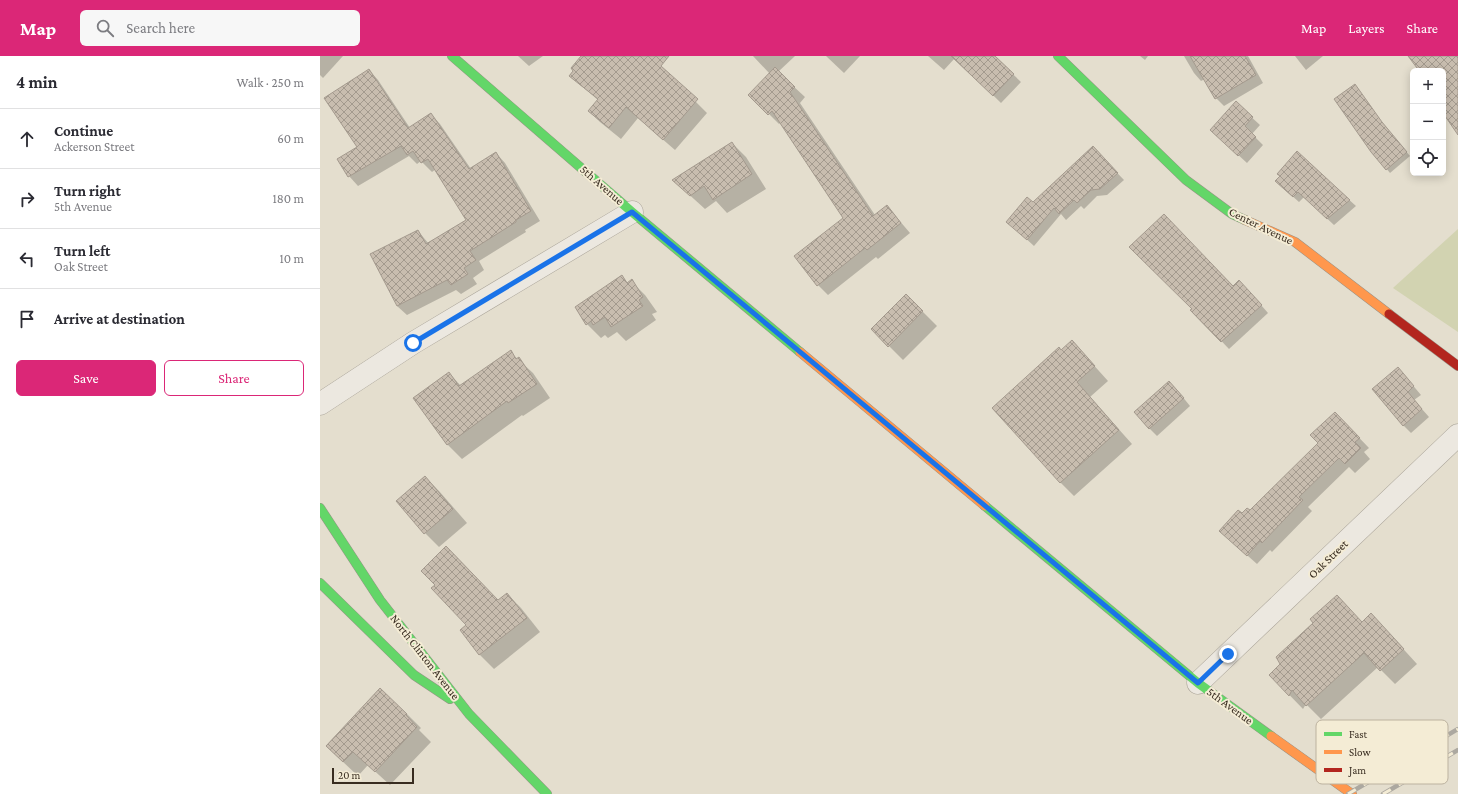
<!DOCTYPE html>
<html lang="en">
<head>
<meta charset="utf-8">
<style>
  body { margin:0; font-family:"Crimson Pro",serif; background:#f7f7f7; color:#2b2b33 }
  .controls { position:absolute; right:12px; top:12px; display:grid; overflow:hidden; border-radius:6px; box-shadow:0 2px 10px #0003 }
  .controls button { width:36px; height:36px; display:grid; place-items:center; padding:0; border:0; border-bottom:1px solid #e1e1e2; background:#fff; color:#2b2b33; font:20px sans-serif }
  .scale { position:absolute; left:12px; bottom:10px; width:82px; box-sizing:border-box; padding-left:4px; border:2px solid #382c20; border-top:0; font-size:11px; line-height:14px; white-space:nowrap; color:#382c20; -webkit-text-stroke:3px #f4ecd5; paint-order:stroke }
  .stop { position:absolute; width:12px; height:12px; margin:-9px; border:3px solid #1a73e8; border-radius:50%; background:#fff }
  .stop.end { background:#1a73e8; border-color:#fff; box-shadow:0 1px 4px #0008 }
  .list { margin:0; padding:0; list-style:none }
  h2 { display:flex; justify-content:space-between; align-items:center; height:52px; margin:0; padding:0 16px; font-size:17px }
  h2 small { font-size:13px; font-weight:400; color:#7c7c81 }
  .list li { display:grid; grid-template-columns:26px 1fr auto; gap:12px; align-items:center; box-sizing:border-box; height:60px; padding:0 16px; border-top:1px solid #e1e1e2 }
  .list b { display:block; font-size:15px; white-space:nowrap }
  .list p { margin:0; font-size:13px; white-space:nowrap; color:#7c7c81 }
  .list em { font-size:13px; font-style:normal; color:#7c7c81 }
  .actions { display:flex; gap:8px; padding:12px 16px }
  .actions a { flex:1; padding:9px 0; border:1px solid #db2777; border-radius:6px; text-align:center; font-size:14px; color:#db2777 }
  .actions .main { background:#db2777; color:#fff }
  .icon { flex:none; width:22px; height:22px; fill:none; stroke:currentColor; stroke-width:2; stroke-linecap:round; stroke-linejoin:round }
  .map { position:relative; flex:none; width:1138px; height:738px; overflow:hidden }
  header { display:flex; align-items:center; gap:24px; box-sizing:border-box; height:56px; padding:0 20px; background:#db2777; color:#fff }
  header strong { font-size:19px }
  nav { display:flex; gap:22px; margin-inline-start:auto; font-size:14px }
  .search { width:280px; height:36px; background:#f7f7f7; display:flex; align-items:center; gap:10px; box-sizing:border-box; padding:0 14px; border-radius:6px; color:#7c7c81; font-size:15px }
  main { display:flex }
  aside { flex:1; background:#fff }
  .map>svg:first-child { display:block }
  .green { fill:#d2d3b1 }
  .shadow { fill:#0003 }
  .building { fill:url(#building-cross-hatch); stroke:#a49a8e }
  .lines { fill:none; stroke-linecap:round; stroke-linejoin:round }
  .street-casing { stroke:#a9a398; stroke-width:23 }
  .fast-casing { stroke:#999387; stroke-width:10 }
  .slow-casing { stroke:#999387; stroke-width:10 }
  .jam-casing { stroke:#999387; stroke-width:10 }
  .street { stroke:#ece8e0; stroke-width:22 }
  .fast { stroke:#63d668; stroke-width:9 }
  .slow { stroke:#ff974d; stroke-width:9 }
  .jam { stroke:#b3261e; stroke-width:9 }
  .rail-casing { stroke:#aca8a0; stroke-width:4.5 }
  .rail { stroke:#f4ecd5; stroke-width:3; stroke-dasharray:9; stroke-linecap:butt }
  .route { stroke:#1a73e8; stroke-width:5 }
  .labels { text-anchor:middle; stroke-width:4; stroke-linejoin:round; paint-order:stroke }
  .street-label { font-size:12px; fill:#382c20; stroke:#f4ecd5 }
  .key { fill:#f4ecd5; stroke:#bcb29f; stroke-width:1 }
  .key-label { font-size:11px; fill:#382c20 }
</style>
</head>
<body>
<header>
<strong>Map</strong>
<div class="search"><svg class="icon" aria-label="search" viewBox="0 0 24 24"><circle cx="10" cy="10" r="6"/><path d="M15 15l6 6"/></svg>Search here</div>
<nav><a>Map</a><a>Layers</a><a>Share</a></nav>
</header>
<main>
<aside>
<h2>4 min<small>Walk · 250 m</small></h2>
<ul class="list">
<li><svg class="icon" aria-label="ahead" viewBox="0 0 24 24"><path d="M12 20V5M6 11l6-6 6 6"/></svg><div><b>Continue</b><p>Ackerson Street</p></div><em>60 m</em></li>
<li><svg class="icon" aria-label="right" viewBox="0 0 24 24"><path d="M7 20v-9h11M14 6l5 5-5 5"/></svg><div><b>Turn right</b><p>5th Avenue</p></div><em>180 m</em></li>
<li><svg class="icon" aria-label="left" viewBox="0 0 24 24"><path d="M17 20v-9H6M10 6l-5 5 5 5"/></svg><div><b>Turn left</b><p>Oak Street</p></div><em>10 m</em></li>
<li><svg class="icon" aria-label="arrive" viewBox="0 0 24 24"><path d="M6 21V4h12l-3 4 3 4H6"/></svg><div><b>Arrive at destination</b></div></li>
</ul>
<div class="actions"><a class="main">Save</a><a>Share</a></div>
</aside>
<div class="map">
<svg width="1138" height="738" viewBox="0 0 1138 738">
  <defs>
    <pattern id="building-cross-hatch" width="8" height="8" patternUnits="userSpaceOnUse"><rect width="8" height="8" fill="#c8bdaf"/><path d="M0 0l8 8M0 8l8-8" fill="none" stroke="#a39a8e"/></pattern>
  </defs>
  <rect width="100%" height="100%" fill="#e4dece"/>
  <!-- green -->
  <polygon class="green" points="1138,173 1138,276 1073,232"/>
  <!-- shadow -->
  <g class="shadow">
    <polygon points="0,0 23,0 3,22 0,19"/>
    <polygon points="198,0 223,0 209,10"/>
    <polygon points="262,0 317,0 376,46 387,57 355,94 318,62 301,83 280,66 269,55 278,44 250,20"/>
    <polygon points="433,0 475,0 458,16 485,41 480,47 555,159 567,150 590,177 558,203 556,201 508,239 498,229 525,162 461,66 459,68 430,39 450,18"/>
    <polygon points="506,0 540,0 524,17"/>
    <polygon points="608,0 674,0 701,26 681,47 635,2 624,14"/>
    <polygon points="820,0 828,0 825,4"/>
    <polygon points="864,0 928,0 943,27 904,50 896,42 885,23 881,25 874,17"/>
    <polygon points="975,0 1003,0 986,14"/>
    <polygon points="49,14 58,24 90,72 111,58 120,68 151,113 176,97 185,107 220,165 205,174 206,176 159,205 164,214 153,222 157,228 141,238 136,234 87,259 77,250 98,175 109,188 147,164 116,113 112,116 101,105 97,108 89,100 38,130 29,120 38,92"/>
    <polygon points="916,47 940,69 932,78 943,89 927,107 891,74"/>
    <polygon points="1065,71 1090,100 1070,117 1052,95"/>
    <polygon points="412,87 426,101 446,133 407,157 396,145 385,153 353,124"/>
    <polygon points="977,97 1036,150 1014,169 984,141 979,146 962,131"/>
    <polygon points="779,98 804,124 787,139 777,140 764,153 761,150 746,164 741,158 714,190 688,166"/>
    <polygon points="302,221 308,227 311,225 325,239 337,256 332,258 336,264 306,285 297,276 288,282 285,279 281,282 267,268"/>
    <polygon points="913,231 927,233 948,257 909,293 872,254"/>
    <polygon points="586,239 617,270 583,304 552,273"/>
    <polygon points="752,285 788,325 770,341 812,388 754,440 740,426 741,295"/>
    <polygon points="190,296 213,317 230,342 203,360 202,359 142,403 128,389 94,343 129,317 141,330"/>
    <polygon points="1085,320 1101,339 1094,344 1109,361 1091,377 1083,369"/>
    <polygon points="857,334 870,350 837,380 829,372"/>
    <polygon points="1025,367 1049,392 1044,396 1050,403 1035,417 1029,411 988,451 992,455 952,496 950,494 937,508 910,484 922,458 930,456"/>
    <polygon points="105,421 119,435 147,467 119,491 105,477"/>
    <polygon points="187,538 201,552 220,576 174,613 160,599 141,574"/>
    <polygon points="1042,567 1065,573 1097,608 1075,628 1058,611 1001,663 986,648 983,653 950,619"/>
    <polygon points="87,658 101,672 99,674 111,686 70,729 48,709 38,720 21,704"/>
  </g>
  <!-- building -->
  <g class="building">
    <polygon points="261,0 349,0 341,10 378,43 343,84 306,51 289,72 268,55 278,43 249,20 253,15 251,12"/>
    <polygon points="631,0 675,0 694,18 673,40"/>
    <polygon points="870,0 925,0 936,19 895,43"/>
    <polygon points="1088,0 1138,0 1138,79 1123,57 1123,15 1095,15 1097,12"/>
    <polygon points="455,11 475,31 470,36 553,160 567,149 581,167 547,194 545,192 497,230 474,200 523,162 452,55 448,59 428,39"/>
    <polygon points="49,13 88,72 111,57 149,113 176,96 211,155 196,164 196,166 150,195 156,204 144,212 148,218 131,229 127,224 77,250 50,198 98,174 106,188 146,164 108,103 101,107 93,95 87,99 81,90 28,121 17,103 37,91 4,42"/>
    <polygon points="1035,28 1062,66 1087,96 1066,114 1051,96 1014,43"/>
    <polygon points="916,45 933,61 925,70 936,81 918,100 890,74"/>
    <polygon points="412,86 432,118 393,144 384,130 370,140 352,124"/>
    <polygon points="773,90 798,117 780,133 771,134 757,147 754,144 739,158 734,152 707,184 686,166 707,141 713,146"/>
    <polygon points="977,95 1030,144 1007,163 978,136 973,141 955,125 960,120 957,118"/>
    <polygon points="844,158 913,230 919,224 942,249 901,286 870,254 872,253 809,191"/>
    <polygon points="302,219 307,227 312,223 323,241 319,244 323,250 291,271 285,261 273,269 271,265 266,269 255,251"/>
    <polygon points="586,238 603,255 568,291 551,273"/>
    <polygon points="752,284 775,310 757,326 799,374 740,427 672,352 739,291 741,294"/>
    <polygon points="191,294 196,303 199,301 217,328 188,347 187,345 127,389 93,342 129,316 139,330"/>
    <polygon points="1078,311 1094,330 1088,336 1102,353 1083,370 1052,333"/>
    <polygon points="849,325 864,342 829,373 814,356"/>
    <polygon points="1015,356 1040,382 1035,386 1041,392 1025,408 1019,402 979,441 983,444 942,487 940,485 927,500 899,475 918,454 922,457 927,452 930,454 998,387 990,379"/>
    <polygon points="105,420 133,453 104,478 76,445"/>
    <polygon points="126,490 178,544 187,537 207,562 159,599 140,574 146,569 111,532 115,529 101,515"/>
    <polygon points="1017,539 1042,566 1051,557 1084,593 1060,615 1044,597 986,650 972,634 969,640 949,619 960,608 956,601 993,567 990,563"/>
    <polygon points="60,632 87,658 86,659 97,671 55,716 33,696 23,706 6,690"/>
  </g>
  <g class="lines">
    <defs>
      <g id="street">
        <polyline points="0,348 93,287 312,156"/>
        <polyline points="878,627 1138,379"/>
      </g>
      <g id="fast">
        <polyline points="132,0 312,156 480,296"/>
        <polyline points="738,0 866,124 912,158 925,164"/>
        <polyline points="665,450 878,627 951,680"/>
        <polyline points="0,452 60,544 149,658 227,738"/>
        <polyline points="0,527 94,619 130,643"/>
      </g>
      <g id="slow">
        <polyline points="925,164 975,186 1069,258"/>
        <polyline points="480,296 665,450"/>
        <polyline points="951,680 1032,738"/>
      </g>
      <polyline id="jam" points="1069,258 1138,310"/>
    </defs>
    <!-- street casing -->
    <use href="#street" class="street-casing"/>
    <!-- fast casing -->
    <use href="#fast" class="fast-casing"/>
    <!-- slow casing -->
    <use href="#slow" class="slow-casing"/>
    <!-- jam casing -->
    <use href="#jam" class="jam-casing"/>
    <!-- street -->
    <use href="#street" class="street"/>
    <!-- fast -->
    <use href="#fast" class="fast"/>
    <!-- slow -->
    <use href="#slow" class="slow"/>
    <!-- jam -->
    <use href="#jam" class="jam"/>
    <defs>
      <g id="rail">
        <polyline points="1028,738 1138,673"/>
        <polyline points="1063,738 1138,694"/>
      </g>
    </defs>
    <!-- rail casing -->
    <use href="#rail" class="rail-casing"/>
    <!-- rail -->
    <use href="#rail" class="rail"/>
  </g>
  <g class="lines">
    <!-- route -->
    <polyline class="route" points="93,287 312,156 878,627 908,598"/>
  </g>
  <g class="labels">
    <!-- street labels -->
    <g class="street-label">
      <text transform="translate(282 129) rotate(41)" y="4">5th Avenue</text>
      <text transform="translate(941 170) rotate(26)" y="4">Center Avenue</text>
      <text transform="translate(1008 503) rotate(-44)" y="4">Oak Street</text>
      <text transform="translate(105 601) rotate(52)" y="4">North Clinton Avenue</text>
      <text transform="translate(910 650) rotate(36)" y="4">5th Avenue</text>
    </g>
  </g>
  <!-- legend -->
  <rect x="996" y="664" width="132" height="64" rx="6" class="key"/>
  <rect x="1004" y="676" width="18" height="4" fill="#63d668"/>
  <rect x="1004" y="694" width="18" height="4" fill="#ff974d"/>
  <rect x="1004" y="712" width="18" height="4" fill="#b3261e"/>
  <g class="key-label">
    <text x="1029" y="682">Fast</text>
    <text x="1029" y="700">Slow</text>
    <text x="1029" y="718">Jam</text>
  </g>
</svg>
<div class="controls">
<button>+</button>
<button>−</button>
<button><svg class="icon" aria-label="locate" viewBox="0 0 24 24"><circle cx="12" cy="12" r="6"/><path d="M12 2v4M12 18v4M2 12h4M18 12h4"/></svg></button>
</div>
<div class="scale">20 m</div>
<div class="stop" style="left:93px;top:287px"></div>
<div class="stop end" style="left:908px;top:598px"></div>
</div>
</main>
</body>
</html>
